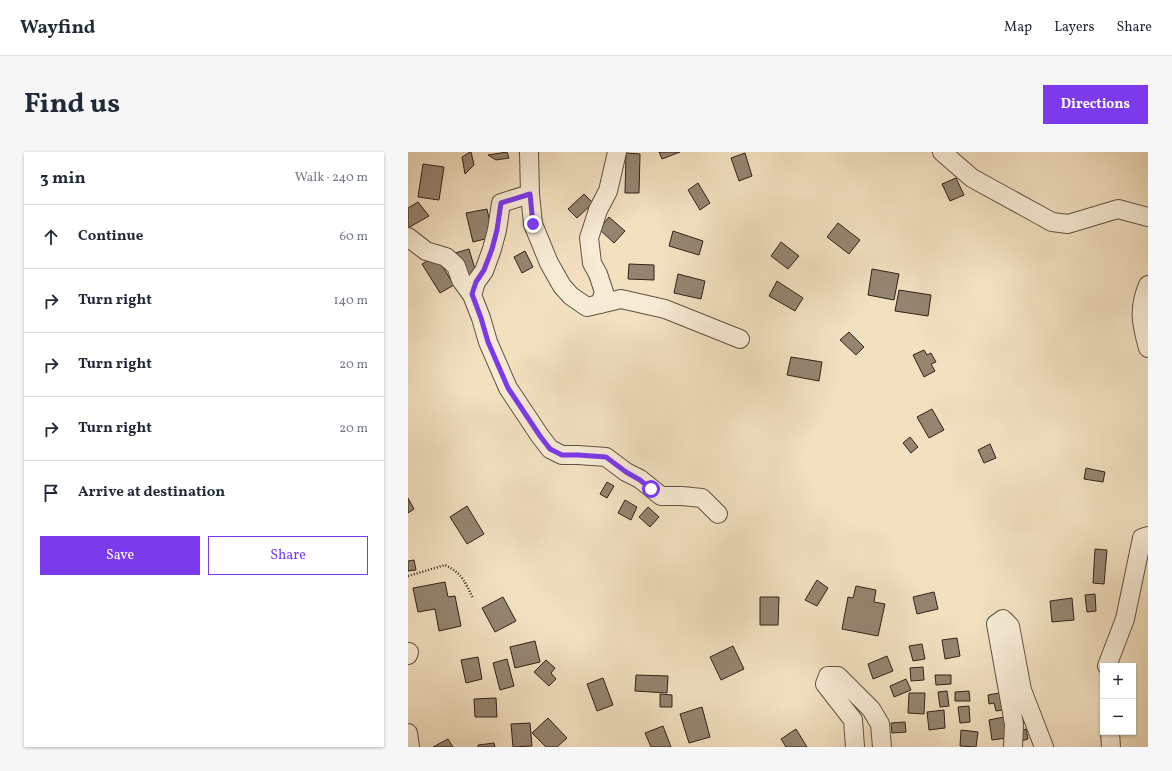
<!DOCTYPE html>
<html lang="en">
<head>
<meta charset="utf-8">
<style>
  body { margin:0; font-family:Vollkorn,serif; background:#f6f6f7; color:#1f2937 }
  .controls { position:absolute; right:12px; bottom:12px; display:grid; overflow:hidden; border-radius:0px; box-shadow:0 1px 3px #0004 }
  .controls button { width:36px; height:36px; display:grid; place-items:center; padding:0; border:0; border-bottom:1px solid #e0e1e3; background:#fff; color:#1f2937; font:20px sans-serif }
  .stop { position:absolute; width:12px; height:12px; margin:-9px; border:3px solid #7c3aed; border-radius:50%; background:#fff }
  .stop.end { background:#7c3aed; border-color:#fff; box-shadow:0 1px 4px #0008 }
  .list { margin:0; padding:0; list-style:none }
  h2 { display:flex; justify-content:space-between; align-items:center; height:52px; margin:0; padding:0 16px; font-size:17px }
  h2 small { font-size:13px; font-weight:400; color:#747a83 }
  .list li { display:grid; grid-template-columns:26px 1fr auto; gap:12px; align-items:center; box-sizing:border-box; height:64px; padding:0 16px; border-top:1px solid #e0e1e3 }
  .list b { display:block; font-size:15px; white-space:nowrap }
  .list em { font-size:13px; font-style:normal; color:#747a83 }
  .actions { display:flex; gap:8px; padding:12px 16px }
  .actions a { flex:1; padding:9px 0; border:1px solid #7c3aed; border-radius:0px; text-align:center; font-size:14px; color:#7c3aed }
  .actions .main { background:#7c3aed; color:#fff }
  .icon { flex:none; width:22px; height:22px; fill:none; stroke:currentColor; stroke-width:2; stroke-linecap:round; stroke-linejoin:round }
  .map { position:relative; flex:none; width:740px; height:595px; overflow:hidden; border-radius:0px }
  header { display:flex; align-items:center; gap:24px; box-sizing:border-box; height:56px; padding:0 20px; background:#fff; border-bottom:1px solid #e0e1e3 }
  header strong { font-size:19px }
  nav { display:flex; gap:22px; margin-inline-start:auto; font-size:14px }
  .intro { display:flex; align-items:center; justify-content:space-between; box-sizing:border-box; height:96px; padding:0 24px }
  h1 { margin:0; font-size:28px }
  .button { padding:10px 18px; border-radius:0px; background:#7c3aed; color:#fff; font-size:14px; font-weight:700 }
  main { display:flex; gap:24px; padding:0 24px }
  aside { flex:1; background:#fff; border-radius:0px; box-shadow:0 1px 3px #0004 }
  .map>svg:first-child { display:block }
  .building { fill:#958570; stroke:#31221a }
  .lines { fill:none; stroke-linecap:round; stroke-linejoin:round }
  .minor-casing { stroke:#615243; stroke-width:20 }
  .path { stroke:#31221a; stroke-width:2.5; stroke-dasharray:1 2; stroke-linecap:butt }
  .minor { stroke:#f7ebd5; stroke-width:18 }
  .route { stroke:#7c3aed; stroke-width:5 }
</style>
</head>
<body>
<header>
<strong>Wayfind</strong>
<nav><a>Map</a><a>Layers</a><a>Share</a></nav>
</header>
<div class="intro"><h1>Find us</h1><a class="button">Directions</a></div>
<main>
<aside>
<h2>3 min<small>Walk · 240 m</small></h2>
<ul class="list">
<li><svg class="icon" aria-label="ahead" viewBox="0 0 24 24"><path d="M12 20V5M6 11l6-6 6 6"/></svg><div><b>Continue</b></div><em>60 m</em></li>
<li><svg class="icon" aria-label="right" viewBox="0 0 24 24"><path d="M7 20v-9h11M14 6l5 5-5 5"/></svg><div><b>Turn right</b></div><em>140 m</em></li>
<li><svg class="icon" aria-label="right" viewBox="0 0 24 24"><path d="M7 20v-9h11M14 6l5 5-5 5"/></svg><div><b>Turn right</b></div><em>20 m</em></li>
<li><svg class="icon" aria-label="right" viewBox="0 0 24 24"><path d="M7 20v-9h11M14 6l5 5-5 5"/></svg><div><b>Turn right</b></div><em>20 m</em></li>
<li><svg class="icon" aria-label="arrive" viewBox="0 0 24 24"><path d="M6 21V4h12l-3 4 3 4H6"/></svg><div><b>Arrive at destination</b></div></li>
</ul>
<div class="actions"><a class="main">Save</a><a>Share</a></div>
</aside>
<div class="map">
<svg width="740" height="595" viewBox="0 0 740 595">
  <rect width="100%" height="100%" fill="#f2e0bf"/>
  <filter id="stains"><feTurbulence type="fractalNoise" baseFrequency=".005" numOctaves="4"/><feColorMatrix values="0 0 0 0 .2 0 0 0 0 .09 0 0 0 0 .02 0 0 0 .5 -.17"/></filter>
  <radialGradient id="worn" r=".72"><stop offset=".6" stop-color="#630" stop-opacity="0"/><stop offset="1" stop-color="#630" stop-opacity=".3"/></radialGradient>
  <!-- building -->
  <g class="building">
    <polygon points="62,0 63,0 66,13 57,22 54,5"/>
    <polygon points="99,0 101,6 88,8 80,3"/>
    <polygon points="251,0 272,0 254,7"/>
    <polygon points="218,1 232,2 231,41 217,41"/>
    <polygon points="337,1 344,24 331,29 323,6"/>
    <polygon points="15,12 36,15 31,48 10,45"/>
    <polygon points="548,26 556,43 542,49 534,32"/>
    <polygon points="290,31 302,51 292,58 280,38"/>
    <polygon points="176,42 185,51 169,66 160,57"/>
    <polygon points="10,50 21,64 0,76 0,56"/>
    <polygon points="79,57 85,85 65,90 58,61"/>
    <polygon points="201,65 217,79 206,91 191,77"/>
    <polygon points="430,71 452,88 441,102 419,85"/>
    <polygon points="265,79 295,89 291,103 261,94"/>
    <polygon points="373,90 391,104 380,117 363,104"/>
    <polygon points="61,97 69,124 55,129 47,101"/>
    <polygon points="117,99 125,115 114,121 106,105"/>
    <polygon points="28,104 46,133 32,141 14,112"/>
    <polygon points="221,112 246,113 246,128 220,127"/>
    <polygon points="464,117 491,122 486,148 460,143"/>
    <polygon points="270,122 297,129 293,147 266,141"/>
    <polygon points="369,129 395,146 387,159 361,144"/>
    <polygon points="491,138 523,143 520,164 487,159"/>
    <polygon points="441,180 456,195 448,203 432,188"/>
    <polygon points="516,198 519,203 523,201 528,210 523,212 527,219 516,225 505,203"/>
    <polygon points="383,205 414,210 411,229 379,223"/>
    <polygon points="524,257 536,278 521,286 509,265"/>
    <polygon points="502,285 510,295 503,301 495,291"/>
    <polygon points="582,292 588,306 576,311 570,298"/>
    <polygon points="678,316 697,320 695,330 676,327"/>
    <polygon points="199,330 206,334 199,346 192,342"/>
    <polygon points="0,346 6,357 0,361"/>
    <polygon points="217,348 229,355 223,368 210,361"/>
    <polygon points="59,354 76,382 59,392 42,365"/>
    <polygon points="240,355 251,365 242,375 231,365"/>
    <polygon points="687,397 699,398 696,432 685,431"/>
    <polygon points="6,408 8,418 0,419 0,409"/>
    <polygon points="409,428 420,436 409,454 397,448"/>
    <polygon points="37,430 40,445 47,444 53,474 31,479 27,457 10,460 5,436"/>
    <polygon points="448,434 468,438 466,450 477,452 470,484 434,477 440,445 445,446"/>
    <polygon points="526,440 530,457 509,462 505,445"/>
    <polygon points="687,442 688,459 679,460 677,443"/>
    <polygon points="95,445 108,469 87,480 74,456"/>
    <polygon points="352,445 371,445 370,473 352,473"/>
    <polygon points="664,446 666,468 644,470 642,449"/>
    <polygon points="549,486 552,504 537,507 534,488"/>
    <polygon points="127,489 132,510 107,516 102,495"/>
    <polygon points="514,492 517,507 505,509 501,494"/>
    <polygon points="325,494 336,517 313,528 302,505"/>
    <polygon points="479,504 485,519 465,527 460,512"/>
    <polygon points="70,505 74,527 58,531 53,508"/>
    <polygon points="99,507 106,534 92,538 85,511"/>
    <polygon points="138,508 147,516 143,521 148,527 141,534 126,520"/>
    <polygon points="515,515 516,528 503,529 502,516"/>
    <polygon points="228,523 260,524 259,541 227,539"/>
    <polygon points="527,523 543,523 543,532 528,533"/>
    <polygon points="195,526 205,553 189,559 179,532"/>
    <polygon points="498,527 503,538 486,545 482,534"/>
    <polygon points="539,539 541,554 532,555 530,540"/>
    <polygon points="561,539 562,549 547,549 547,540"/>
    <polygon points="597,540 595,558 588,559 586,551 581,552 580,543"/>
    <polygon points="501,541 517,541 516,562 500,561"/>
    <polygon points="252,542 264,543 264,555 252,555"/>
    <polygon points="88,546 89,565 67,565 66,547"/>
    <polygon points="561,554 562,570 552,571 550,555"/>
    <polygon points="294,555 302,585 281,591 272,562"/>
    <polygon points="536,558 537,576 521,578 519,560"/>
    <polygon points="596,565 599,586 584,588 581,568"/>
    <polygon points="140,566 159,586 149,595 138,595 124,581"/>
    <polygon points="497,570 498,580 484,581 483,571"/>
    <polygon points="122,571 124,594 105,595 103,572"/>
    <polygon points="255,574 263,595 243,595 237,581"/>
    <polygon points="388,577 399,595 378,595 373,587"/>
    <polygon points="618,577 620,587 613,589 611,579"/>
    <polygon points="553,578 570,580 568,595 552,594"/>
    <polygon points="40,587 45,595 25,595"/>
    <polygon points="86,591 87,595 70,595 70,593"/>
  </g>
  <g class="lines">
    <defs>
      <g id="minor">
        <polyline points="121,0 122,42 125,72 141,111 154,134 163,144 179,155 213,147 257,157 332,187"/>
        <polyline points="534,0 564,26 644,70 660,72 710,57 740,65"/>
        <polyline points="122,42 93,51 89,78 84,97 76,119 68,130 64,143 73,166 80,190 100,236 132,284 142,297 154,303 170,303 198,305 218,320 232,327 253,344 274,344 294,346 310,362"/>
        <polyline points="0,85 18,99 38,105 48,114 53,128 64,143"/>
        <path d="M740 133C730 157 733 171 740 196"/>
        <polyline points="192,152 196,140 190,122 184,111 181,86 190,58 200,39 209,0"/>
        <polyline points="0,503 1,500"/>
        <polyline points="699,514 717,467 734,386 740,384"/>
        <polyline points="702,580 703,595"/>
        <polyline points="0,581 2,595"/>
        <polyline points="447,595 445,568 417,532 420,524 430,524 463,557 472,572 474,595"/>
        <polyline points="605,595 606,572 588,472 595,467 602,474 614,538 636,595"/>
      </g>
    </defs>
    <!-- minor casing -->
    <use href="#minor" class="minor-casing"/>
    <!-- path -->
    <path class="path" d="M0 424 37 413C55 422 56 429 65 446"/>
    <!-- minor -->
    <use href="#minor" class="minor"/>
  </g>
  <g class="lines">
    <!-- route -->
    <polyline class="route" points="125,72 122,42 93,51 89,78 84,97 76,118 68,130 64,142 73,166 80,190 100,236 132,284 142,297 154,303 170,303 198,305 218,320 232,328 243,337"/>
  </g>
  <rect width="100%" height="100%" filter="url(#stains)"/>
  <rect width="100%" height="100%" fill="url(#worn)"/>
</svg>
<div class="controls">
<button>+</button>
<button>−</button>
</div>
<div class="stop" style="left:243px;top:337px"></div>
<div class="stop end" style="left:125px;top:72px"></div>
</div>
</main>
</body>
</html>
